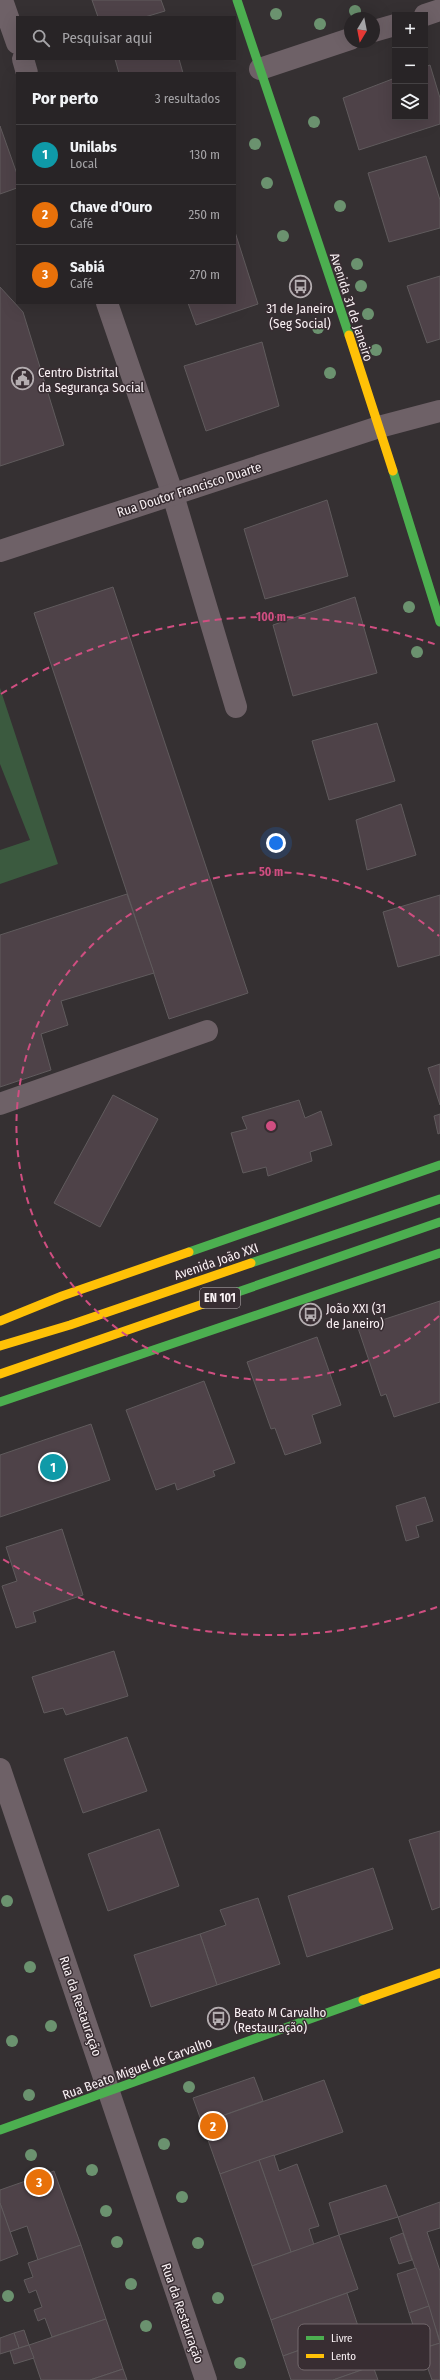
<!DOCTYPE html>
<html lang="pt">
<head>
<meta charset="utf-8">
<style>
  body { margin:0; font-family:"Fira Sans Condensed",sans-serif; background:#343032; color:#f1f3f6 }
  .controls { position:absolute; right:12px; top:12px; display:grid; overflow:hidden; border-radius:0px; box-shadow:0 4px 16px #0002 }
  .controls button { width:36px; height:36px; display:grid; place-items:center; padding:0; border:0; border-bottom:1px solid #444143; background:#282426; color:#f1f3f6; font:20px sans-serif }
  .compass { position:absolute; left:344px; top:12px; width:36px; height:36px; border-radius:50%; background:#282426; box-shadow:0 4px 16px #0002; rotate:190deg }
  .you { position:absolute; left:276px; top:843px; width:14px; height:14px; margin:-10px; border:3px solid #fff; border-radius:50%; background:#1a73e8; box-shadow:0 0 0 6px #1a73e833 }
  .badge { display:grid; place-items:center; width:26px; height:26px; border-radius:50%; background:#b4adb0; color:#fff; font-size:13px; font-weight:700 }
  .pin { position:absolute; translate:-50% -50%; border:2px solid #fff; box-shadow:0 1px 4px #0006 }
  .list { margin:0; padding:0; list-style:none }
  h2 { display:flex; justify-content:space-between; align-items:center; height:52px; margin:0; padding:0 16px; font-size:17px }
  h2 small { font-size:13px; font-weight:400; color:#a5a4a7 }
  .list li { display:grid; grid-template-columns:26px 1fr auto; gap:12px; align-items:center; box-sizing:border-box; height:60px; padding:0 16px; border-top:1px solid #444143 }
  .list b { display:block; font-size:15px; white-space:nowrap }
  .list p { margin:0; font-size:13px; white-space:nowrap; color:#a5a4a7 }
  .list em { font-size:13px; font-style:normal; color:#a5a4a7 }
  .icon { flex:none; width:22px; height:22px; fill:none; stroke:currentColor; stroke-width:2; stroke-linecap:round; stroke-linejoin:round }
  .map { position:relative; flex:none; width:440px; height:2380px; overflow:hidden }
  .search { position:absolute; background:#282426; box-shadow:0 4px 16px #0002; left:16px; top:16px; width:220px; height:44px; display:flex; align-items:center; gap:10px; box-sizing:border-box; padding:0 14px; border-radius:0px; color:#a5a4a7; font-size:15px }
  .panel { position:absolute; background:#282426; box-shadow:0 4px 16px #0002; left:16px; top:72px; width:220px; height:232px; border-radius:0px }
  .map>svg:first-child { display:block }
  .green { fill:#3b5a3f }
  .building { fill:#4e4248; stroke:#605b5d }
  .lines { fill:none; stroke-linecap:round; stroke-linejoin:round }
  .street { stroke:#6e6167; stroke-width:22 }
  .fast { stroke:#4caf50; stroke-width:9 }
  .slow { stroke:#ffc107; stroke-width:9 }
  .tree { fill:#6b926f }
  .ring { fill:none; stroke:#d04e81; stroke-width:2; stroke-dasharray:7 5 }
  .labels { text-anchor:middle; stroke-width:3; stroke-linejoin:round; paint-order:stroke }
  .shield { fill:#382d32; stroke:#bfb6ba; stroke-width:1 }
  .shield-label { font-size:12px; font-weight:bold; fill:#f9f1f4 }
  .street-label { font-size:13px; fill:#f9f1f4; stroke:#382d32 }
  .poi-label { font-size:13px; fill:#f9f1f4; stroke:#382d32; text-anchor:start }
  .key { fill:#382d32; stroke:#72686c; stroke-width:1 }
  .key-label { font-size:11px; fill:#f9f1f4 }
  .centre { fill:#d04e81; stroke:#382d32; stroke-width:2 }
  .ring-label { font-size:12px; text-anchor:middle; font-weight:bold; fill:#d04e81; stroke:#382d32; stroke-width:3; stroke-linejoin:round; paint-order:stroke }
</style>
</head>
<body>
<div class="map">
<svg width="440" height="2380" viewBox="0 0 440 2380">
  <rect width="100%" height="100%" fill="#353032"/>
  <!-- green -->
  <polygon class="green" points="0,688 58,864 0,884 0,850 30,840 0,764"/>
  <!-- building -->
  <g class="building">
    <polygon points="92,0 161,0 165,11 145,17 98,17"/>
    <polygon points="115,59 179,59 183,73 119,73"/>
    <polygon points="430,65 440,98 440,124 359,150 343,98 395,78 395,117 425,117 425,67"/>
    <polygon points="0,126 17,174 17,188 0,194"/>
    <polygon points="426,156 440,200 440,228 389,242 368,173"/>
    <polygon points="235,232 258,304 196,325 188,303 235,303"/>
    <polygon points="440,276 440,339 427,343 407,286"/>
    <polygon points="0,287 23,312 64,445 0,466"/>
    <polygon points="262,342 279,406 206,431 184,366"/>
    <polygon points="327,500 348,576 265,599 244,529"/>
    <polygon points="113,587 248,993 169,1019 34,613"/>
    <polygon points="355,597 377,673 293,696 273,625"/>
    <polygon points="377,723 395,781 329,800 312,741"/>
    <polygon points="401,804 416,855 367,870 356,820"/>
    <polygon points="127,894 154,973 61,1001 68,1025 41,1034 51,1070 0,1087 0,935"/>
    <polygon points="440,895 440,955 398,967 383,912"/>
    <polygon points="440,1064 440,1105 428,1068"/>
    <polygon points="113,1095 158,1119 100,1227 54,1203"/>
    <polygon points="299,1100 305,1118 321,1111 332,1145 310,1152 312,1161 268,1176 266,1167 243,1173 231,1133 247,1129 242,1117"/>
    <polygon points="440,1114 440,1133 438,1134 434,1116"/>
    <polygon points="440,1301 440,1402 394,1417 386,1394 381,1396 358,1328"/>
    <polygon points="317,1337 341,1405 312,1415 321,1443 285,1455 275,1428 271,1429 247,1362"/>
    <polygon points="204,1381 235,1463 213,1471 215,1476 177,1490 175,1483 156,1490 126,1410"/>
    <polygon points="91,1424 110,1480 0,1517 0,1455"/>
    <polygon points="425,1497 433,1521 416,1526 419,1537 406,1541 396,1506"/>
    <polygon points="62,1529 83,1595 33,1612 36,1622 16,1628 2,1586 17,1581 6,1547"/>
    <polygon points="114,1651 128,1696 66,1715 63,1708 44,1713 32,1677"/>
    <polygon points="127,1737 147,1791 83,1813 64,1759"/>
    <polygon points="159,1829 179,1886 108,1911 88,1854"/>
    <polygon points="440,1831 440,1907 432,1910 409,1840"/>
    <polygon points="373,1868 393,1929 307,1957 288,1896"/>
    <polygon points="258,1898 280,1964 217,1985 200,1934 226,1925 220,1910"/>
    <polygon points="200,1934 217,1985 151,2007 134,1955"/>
    <polygon points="254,2077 263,2101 202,2123 193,2098"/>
    <polygon points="324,2080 343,2132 220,2174 202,2123"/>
    <polygon points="274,2155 279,2171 297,2164 319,2226 309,2229 314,2245 291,2252 259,2160"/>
    <polygon points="259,2160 291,2252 252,2266 220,2174"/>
    <polygon points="54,2171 81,2245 38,2260 27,2226 10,2232 0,2203 0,2190"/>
    <polygon points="386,2185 398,2217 339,2235 329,2203"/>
    <polygon points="440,2202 440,2228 427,2232 440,2271 440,2341 398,2217"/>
    <polygon points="0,2203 18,2254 0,2261"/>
    <polygon points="403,2233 412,2260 399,2264 390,2238"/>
    <polygon points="339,2235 358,2289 271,2320 252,2266"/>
    <polygon points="81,2245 106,2319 52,2337 45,2318 38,2321 34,2310 42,2307 36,2290 29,2293 24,2280 33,2277 28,2263"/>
    <polygon points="416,2268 429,2306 409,2313 397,2274"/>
    <polygon points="347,2293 359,2329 283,2356 271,2320"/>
    <polygon points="429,2306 440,2343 421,2349 409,2313"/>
    <polygon points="106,2319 123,2369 90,2380 41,2380 29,2345"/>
    <polygon points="359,2329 373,2366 333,2380 291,2380 283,2356"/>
    <polygon points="24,2330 29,2345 19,2348 14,2333"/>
    <polygon points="14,2333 19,2348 0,2354 0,2338"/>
    <polygon points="440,2343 440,2380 432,2380 421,2349"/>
    <polygon points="29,2345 34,2358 14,2364 10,2351"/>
    <polygon points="373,2366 378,2380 333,2380"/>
    <polygon points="123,2369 127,2380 90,2380"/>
  </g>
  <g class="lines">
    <!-- street -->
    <g class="street">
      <polyline points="2,0 17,43"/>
      <polyline points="425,15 440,10"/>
      <polyline points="374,31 395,25"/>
      <polyline points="23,59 27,73"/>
      <polyline points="260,69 350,39"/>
      <polyline points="107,303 173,495 236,707"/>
      <polyline points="0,551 379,427 440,411"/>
      <polyline points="0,1104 207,1031"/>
      <polyline points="0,1769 206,2380"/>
    </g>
    <!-- fast -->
    <g class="fast">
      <polyline points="237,0 349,335"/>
      <polyline points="393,471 440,622"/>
      <polyline points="189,1252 440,1165"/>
      <polyline points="251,1263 440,1199"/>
      <polyline points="203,1304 440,1222"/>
      <polyline points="0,1402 440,1253"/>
      <polyline points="0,2130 363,2000"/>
    </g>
    <!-- slow -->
    <g class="slow">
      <polyline points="349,335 393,471"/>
      <polyline points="0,1321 62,1296 189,1252"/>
      <polyline points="0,1346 70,1325 251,1263"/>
      <polyline points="0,1374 203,1304"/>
      <polyline points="363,2000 440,1973"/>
    </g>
  </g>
  <!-- trees -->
  <g class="tree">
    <circle cx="355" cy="11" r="6"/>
    <circle cx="276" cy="14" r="6"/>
    <circle cx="320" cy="24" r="6"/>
    <circle cx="314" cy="122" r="6"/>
    <circle cx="255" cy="144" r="6"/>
    <circle cx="267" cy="183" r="6"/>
    <circle cx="340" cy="206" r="6"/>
    <circle cx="283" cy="236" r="6"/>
    <circle cx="357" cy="264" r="6"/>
    <circle cx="361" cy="286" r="6"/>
    <circle cx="368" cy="314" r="6"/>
    <circle cx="318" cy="328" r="6"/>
    <circle cx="376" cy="350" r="6"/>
    <circle cx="330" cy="373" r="6"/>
    <circle cx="409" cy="607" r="6"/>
    <circle cx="417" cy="652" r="6"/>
    <circle cx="7" cy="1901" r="6"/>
    <circle cx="30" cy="1967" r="6"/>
    <circle cx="51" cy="2026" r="6"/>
    <circle cx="12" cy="2041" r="6"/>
    <circle cx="189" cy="2087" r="6"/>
    <circle cx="29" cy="2095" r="6"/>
    <circle cx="164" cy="2144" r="6"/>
    <circle cx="31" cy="2155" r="6"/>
    <circle cx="92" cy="2170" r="6"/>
    <circle cx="182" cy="2197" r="6"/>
    <circle cx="106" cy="2211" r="6"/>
    <circle cx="117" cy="2242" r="6"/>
    <circle cx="198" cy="2243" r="6"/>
    <circle cx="131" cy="2284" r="6"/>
    <circle cx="8" cy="2296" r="6"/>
    <circle cx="218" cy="2298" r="6"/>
    <circle cx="146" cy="2326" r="6"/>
    <circle cx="240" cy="2363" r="6"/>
  </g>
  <!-- distance rings -->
  <g class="ring">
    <path d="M439 1316A254 254 0 1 1 439 936"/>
    <path d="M437 1607A509 509 0 0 1 1 1558M1 694A509 509 0 0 1 437 645"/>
  </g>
  <!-- icons -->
  <defs>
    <symbol id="bus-ring" viewBox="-11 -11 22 22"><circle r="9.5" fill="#382d32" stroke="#b4adb0" stroke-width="1.5"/><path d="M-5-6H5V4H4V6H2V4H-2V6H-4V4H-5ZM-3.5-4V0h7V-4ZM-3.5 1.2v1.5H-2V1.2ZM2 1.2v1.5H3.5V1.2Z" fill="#b4adb0"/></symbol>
    <symbol id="civic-ring" viewBox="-11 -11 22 22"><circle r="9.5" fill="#382d32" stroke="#b4adb0" stroke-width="1.5"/><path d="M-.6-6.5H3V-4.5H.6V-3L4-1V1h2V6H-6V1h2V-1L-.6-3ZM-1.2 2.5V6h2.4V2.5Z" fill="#b4adb0"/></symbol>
  </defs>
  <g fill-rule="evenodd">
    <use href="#bus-ring" x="288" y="274" width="25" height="25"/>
    <use href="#civic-ring" x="10" y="366" width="25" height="25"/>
    <use href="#bus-ring" x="298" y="1302" width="25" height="25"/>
    <use href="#bus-ring" x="206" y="2006" width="25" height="25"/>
  </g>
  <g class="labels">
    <!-- shield labels -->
    <rect class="shield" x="200" y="1288" width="40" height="20" rx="3"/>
    <g class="shield-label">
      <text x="220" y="1302">EN 101</text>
    </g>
    <!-- street labels -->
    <g class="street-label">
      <text transform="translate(352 307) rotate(72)" y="5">Avenida 31 de Janeiro</text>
      <text transform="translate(189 489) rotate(-18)" y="5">Rua Doutor Francisco Duarte</text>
      <text transform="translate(216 1261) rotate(-19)" y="5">Avenida João XXI</text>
      <text transform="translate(81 2006) rotate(71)" y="5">Rua da Restauração</text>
      <text transform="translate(137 2068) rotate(-20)" y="5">Rua Beato Miguel de Carvalho</text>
      <text transform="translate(183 2313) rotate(71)" y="5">Rua da Restauração</text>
    </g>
    <!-- poi labels -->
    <g class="poi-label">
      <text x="300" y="313" text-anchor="middle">31 de Janeiro<tspan x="300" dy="15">(Seg Social)</tspan></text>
      <text x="38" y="377">Centro Distrital<tspan x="38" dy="15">da Segurança Social</tspan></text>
      <text x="326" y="1313">João XXI (31<tspan x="326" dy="15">de Janeiro)</tspan></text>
      <text x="234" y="2017">Beato M Carvalho<tspan x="234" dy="15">(Restauração)</tspan></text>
    </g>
  </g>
  <!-- legend -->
  <rect x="298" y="2324" width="132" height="46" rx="6" class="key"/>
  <rect x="306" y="2336" width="18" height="4" fill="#4caf50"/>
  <rect x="306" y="2354" width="18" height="4" fill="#ffc107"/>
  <g class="key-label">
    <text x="331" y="2342">Livre</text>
    <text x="331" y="2360">Lento</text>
  </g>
  <circle cx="271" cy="1126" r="6" class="centre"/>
  <g class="ring-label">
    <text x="271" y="621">100 m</text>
    <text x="271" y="876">50 m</text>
  </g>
</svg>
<div class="controls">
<button>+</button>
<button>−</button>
<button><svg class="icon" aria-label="layers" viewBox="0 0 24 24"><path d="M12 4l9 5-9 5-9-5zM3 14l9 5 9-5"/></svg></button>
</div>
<svg class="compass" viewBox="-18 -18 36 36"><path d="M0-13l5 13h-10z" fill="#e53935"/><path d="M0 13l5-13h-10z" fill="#a5a4a7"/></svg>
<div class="you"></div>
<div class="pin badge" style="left:53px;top:1467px;background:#0f9aa8">1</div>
<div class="pin badge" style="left:213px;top:2126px;background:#e8710a">2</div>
<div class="pin badge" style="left:39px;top:2182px;background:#e8710a">3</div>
<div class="search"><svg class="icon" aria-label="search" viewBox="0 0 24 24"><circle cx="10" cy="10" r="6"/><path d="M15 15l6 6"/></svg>Pesquisar aqui</div>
<section class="panel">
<h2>Por perto<small>3 resultados</small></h2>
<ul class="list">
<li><span class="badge" style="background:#0f9aa8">1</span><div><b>Unilabs</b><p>Local</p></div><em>130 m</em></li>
<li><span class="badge" style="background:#e8710a">2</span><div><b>Chave d'Ouro</b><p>Café</p></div><em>250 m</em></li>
<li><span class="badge" style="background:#e8710a">3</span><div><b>Sabiá</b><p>Café</p></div><em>270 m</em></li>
</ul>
</section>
</div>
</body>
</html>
